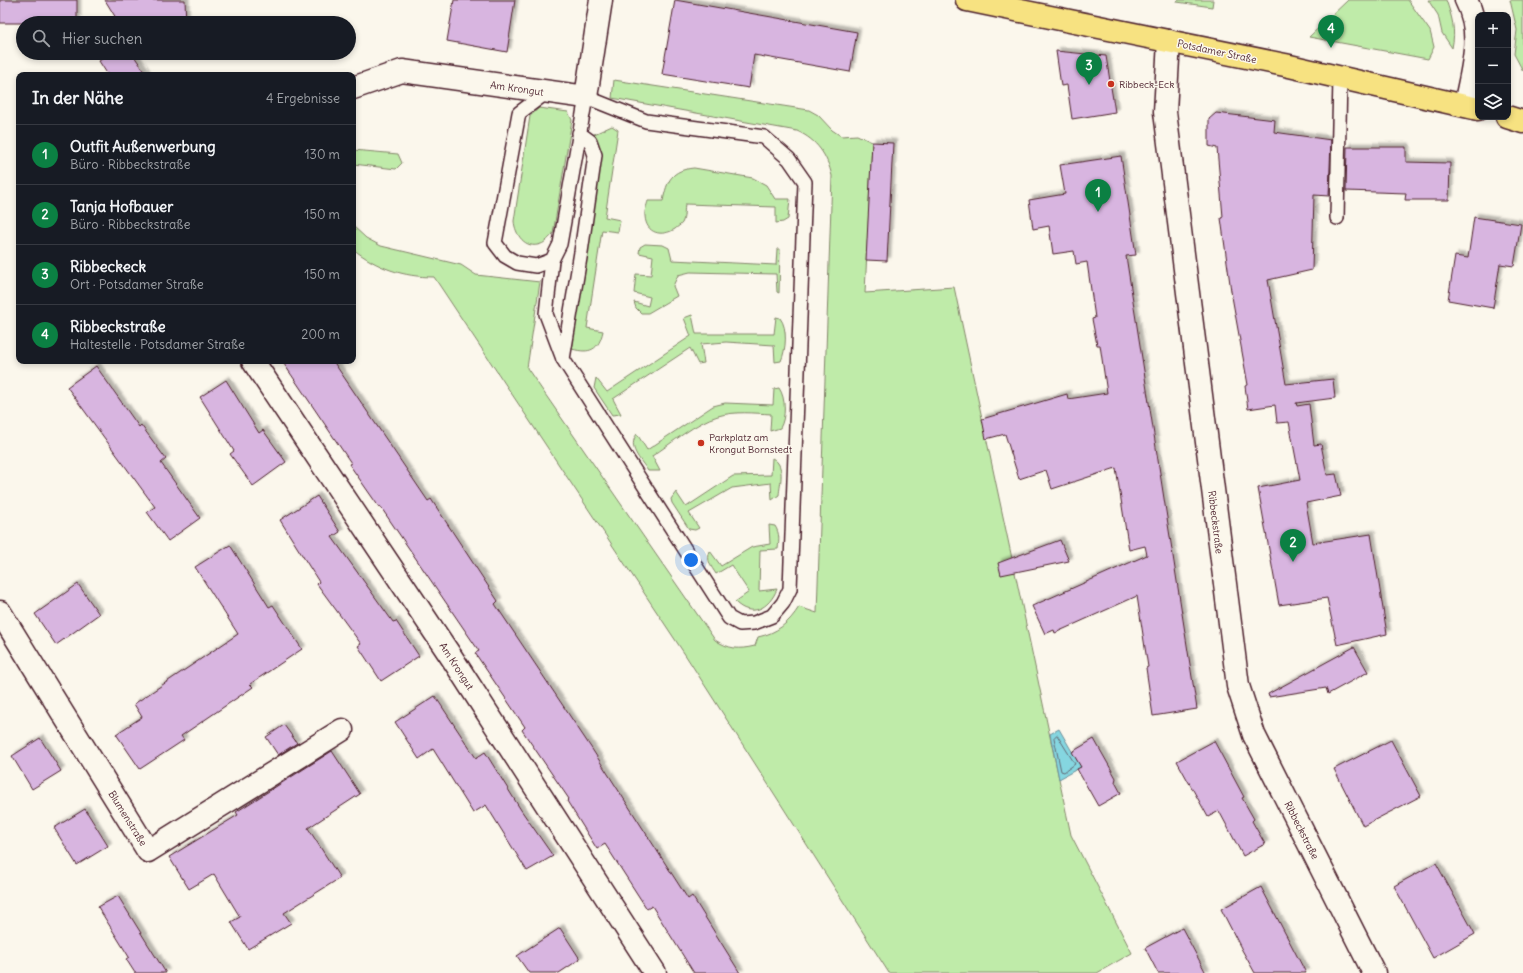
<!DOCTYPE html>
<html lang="de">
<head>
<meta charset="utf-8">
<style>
  body { margin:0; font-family:Delius,sans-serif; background:#20242c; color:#f1f3f6 }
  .controls { position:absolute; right:12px; top:12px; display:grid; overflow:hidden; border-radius:8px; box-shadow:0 2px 6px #0003 }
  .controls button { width:36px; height:36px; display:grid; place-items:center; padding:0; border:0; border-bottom:1px solid #363941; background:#171b24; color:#f1f3f6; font:20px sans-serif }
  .you { position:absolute; left:691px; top:560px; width:14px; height:14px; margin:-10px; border:3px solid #fff; border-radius:50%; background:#1a73e8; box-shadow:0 0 0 6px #1a73e833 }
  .badge { display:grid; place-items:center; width:26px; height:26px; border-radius:50%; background:#0b8043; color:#fff; font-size:13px; font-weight:700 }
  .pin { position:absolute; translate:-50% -33px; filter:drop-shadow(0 1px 2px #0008) }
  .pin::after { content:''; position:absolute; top:21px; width:14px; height:12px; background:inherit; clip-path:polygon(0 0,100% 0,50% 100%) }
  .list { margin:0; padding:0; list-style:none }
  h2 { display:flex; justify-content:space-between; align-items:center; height:52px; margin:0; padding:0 16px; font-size:17px }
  h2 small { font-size:13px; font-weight:400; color:#9ea1a6 }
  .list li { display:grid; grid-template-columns:26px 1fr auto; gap:12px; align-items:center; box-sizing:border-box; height:60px; padding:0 16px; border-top:1px solid #363941 }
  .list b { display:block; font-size:15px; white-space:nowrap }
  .list p { margin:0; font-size:13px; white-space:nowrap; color:#9ea1a6 }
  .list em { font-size:13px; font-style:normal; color:#9ea1a6 }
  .icon { flex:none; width:22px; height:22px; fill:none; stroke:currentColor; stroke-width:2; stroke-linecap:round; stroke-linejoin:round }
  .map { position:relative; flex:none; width:1523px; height:973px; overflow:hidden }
  .search { position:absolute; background:#171b24; box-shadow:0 2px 6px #0003; left:16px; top:16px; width:340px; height:44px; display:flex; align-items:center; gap:10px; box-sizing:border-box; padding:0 14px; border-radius:22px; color:#9ea1a6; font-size:15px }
  .panel { position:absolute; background:#171b24; box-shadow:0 2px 6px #0003; left:16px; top:72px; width:340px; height:292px; border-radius:8px }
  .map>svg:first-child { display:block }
  .green { fill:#bfeba9; stroke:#84856a }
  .water { fill:#85d6e0; stroke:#6d8d98 }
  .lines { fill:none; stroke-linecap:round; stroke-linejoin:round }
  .shore { stroke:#626873; stroke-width:1 }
  .building { fill:#d8b5e0; stroke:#4a1f2b; filter:url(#shadow) }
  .lane-casing { stroke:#4a1f2b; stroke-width:16 }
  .street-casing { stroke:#4a1f2b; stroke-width:25 }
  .primary-casing { stroke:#4a1f2b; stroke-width:25 }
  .lane { stroke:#fbf7ec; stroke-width:13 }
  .street { stroke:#fbf7ec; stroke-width:22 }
  .primary { stroke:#f7e281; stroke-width:22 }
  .poi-dot { fill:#c8321e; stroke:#fbf7ec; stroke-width:1.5 }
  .labels { text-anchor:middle; stroke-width:3; stroke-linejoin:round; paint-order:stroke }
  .street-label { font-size:10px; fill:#4a1f2b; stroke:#fbf7ec }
  .poi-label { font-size:10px; fill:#4a1f2b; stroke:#fbf7ec; text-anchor:start }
</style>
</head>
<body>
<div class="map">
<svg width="1523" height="973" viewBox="0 0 1523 973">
  <defs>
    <filter id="shadow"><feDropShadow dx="3.5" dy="-3.5" stdDeviation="1" flood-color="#0004"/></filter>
  </defs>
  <rect width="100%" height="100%" fill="#fbf7ec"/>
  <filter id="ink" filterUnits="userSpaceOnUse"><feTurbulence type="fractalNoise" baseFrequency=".025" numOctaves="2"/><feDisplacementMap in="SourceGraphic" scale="8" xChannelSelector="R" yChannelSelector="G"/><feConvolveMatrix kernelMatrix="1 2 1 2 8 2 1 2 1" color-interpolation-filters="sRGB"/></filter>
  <g filter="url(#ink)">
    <!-- green -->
    <g class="green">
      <polygon points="1178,0 1213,0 1212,7 1177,2"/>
      <polygon points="1348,0 1408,0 1430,31 1434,47 1428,59 1309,37"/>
      <path d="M1428 0H1446C1452 17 1456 30 1452 48L1442 33 1438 15Z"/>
      <polygon points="1510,0 1523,0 1523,71 1514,54 1517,30"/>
      <path d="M614 80 809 110 818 115 832 130 841 136 857 135 872 142 865 293 954 287 1071 835 1132 953 1097 973H889L686 656 434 277C403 277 377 268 353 249V226L366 238 381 246 461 265 476 275 540 282 527 368 715 640C729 649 738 650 755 646L758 637C777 633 789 623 799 607L817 613 832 176C827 155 817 140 797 131L612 98Z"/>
      <path d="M539 108 568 112 572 120 553 234C550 237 545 243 541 244 525 250 515 234 514 221L530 116Z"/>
      <path d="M612 126 618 130 605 217 620 220 618 232 602 230 587 328 603 331C599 350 590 354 572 349L602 154 592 135Z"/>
      <polygon points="353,150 398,154 402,163 396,169 353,164"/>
      <path d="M694 168 753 178 766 185 775 199H790L788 219 783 222 776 223V207L685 204C684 209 685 218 682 223 681 225 677 227 675 229 662 237 646 234 645 216 644 212 647 205 648 201H663C667 181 671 170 694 168Z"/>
      <polygon points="645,244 663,245 669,248 672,260 776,265 777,249 780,249 779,293 777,292 776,274 690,272 678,275 673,286 677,296 648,313 641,313 636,308 634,302 648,306 650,297 634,293 636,274 651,275 653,256 639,253 640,247"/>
      <path d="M692 315 696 334H774L776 317 780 318C788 328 786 350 781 361L775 362 774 345 726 342 701 344 704 363 698 364 690 348 613 399 621 414 612 415 594 388 596 378 607 392 691 336 684 318Z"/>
      <path d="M779 388C786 398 786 418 780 428L770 431 771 414C754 413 735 411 718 416 696 422 671 444 652 456L660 471H648C640 459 627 447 637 434L647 450 713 406 725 403 773 405 774 389Z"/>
      <path d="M772 458C786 465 780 483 779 495L772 500 771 483 732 488 689 513 699 528 695 530 689 529 672 503 671 499 676 492 686 507 733 476 771 475Z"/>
      <path d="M769 525 775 526C780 534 779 540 778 549L760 550 759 591 777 589C769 609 751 618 735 602L749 592 731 565 716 574C711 566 706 561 710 551L721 566 752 547 770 544Z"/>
    </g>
    <!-- water -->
    <polygon class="water" points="1059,729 1081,767 1059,779 1050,734"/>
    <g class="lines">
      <!-- shore -->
      <polygon class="shore" points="1057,735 1075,764 1064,772 1061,771 1054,738"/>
    </g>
    <!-- building -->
    <g class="building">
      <rect x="0" y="0" width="77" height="23"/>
      <polygon points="105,0 185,0 186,23 119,23"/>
      <polygon points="454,0 515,0 507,52 447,41"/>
      <polygon points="675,0 857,32 850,72 754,55 749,88 662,74"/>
      <polygon points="1056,51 1106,56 1115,112 1072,119 1067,85 1061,86"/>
      <polygon points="111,53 132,53 147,75 108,75 99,61"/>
      <polygon points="1216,113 1275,120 1274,132 1331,140 1329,196 1314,195 1312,270 1268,280 1286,384 1333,379 1335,398 1296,403 1297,406 1309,404 1314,445 1321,444 1327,475 1336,474 1341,496 1306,503 1313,543 1371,534 1387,634 1337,645 1327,598 1279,605 1258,488 1300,480 1289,422 1277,423 1275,405 1248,409 1245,386 1248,385 1231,291 1221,218 1223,217 1217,148 1209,146 1209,119"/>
      <polygon points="872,142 893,143 887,261 866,260"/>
      <polygon points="1347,147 1406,147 1406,162 1450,163 1449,200 1405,200 1406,193 1346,191"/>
      <polygon points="1121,156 1136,255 1126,256 1197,709 1153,716 1146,668 1148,667 1137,596 1055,633 1054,630 1045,634 1032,606 1147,555 1145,546 1129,550 1116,468 1052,489 1046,470 1019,479 1005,434 986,439 982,419 1067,394 1068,399 1107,393 1100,345 1097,345 1092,319 1095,318 1087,262 1076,264 1074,251 1053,254 1049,226 1033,229 1029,200 1065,194 1060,165"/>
      <polygon points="1474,217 1521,224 1514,266 1500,264 1493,308 1448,300 1455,256 1468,258"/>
      <polygon points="282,361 333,361 428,501 431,499 498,601 495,604 592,749 688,899 692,896 740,973 694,973 652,906 647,909 605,844 597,849 567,801 569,799 522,730 525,727 475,653 479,651 380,506 379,507 349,464 351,463"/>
      <polygon points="96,366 139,427 141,425 166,459 161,463 200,518 168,541 147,512 155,507 67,387"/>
      <polygon points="226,380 259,433 263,430 286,462 253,486 230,454 234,451 200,397"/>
      <polygon points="317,496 340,532 332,537 393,622 396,621 419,656 381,681 358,646 361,644 317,584 319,582 280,520"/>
      <polygon points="1060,540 1069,561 1001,575 998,563"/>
      <polygon points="230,545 269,607 273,605 302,649 250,684 253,687 181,736 184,740 140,769 116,734 142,717 134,704 238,634 195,567"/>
      <polygon points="78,584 99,614 56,645 35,614"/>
      <polygon points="1354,647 1368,672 1328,694 1326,688 1269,697 1268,694"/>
      <polygon points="435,696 476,758 485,752 521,810 553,856 527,871 486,805 473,813 433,749 419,759 395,722"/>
      <polygon points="284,725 297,743 278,755 266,737"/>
      <polygon points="40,738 61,771 32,789 12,756"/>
      <polygon points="1094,739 1116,778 1115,782 1121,793 1098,806 1077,769 1081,767 1072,752"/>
      <polygon points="1391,740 1421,796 1363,826 1334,769"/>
      <polygon points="1214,741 1244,797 1242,798 1254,819 1252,821 1265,844 1243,856 1219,811 1208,817 1177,761"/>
      <polygon points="332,751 360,794 308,828 340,878 284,913 291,923 248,949 231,922 240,917 214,874 189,889 169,857 238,815 236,812"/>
      <polygon points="85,809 108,846 77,865 54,828"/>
      <polygon points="1436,863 1475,934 1433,958 1394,886"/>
      <polygon points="1261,887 1272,908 1306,973 1255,973 1242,950 1221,909"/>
      <polygon points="118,896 154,954 166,973 135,973 126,959 129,957 98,907"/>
      <polygon points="560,928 580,959 559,973 529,973 517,956"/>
      <polygon points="1182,928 1206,973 1158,973 1145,948"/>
    </g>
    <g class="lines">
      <defs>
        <g id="lane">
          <polyline points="547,92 519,113 495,243 505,256 517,263 536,266 552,260 560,244 586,97 646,121 764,137 789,159 805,182 790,589 783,603 772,616 754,623 740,624 729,618 563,359 581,252 595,155 590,141 579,133"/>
          <polyline points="1337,218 1340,78"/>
          <polyline points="552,260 546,314 563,359"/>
        </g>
        <g id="street">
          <polyline points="1169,41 1165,112 1238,686 1254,735 1374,973"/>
          <polyline points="353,88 402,71 586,97 601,0"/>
          <path d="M1465 105C1472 69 1484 34 1466 0"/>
          <polyline points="253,361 452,658 655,973"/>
          <polyline points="0,612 148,851 342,730"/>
        </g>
        <g id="primary">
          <polyline points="967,0 1285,65 1478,109"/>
          <polyline points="1507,117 1523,122"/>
        </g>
      </defs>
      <!-- lane casing -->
      <use href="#lane" class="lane-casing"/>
      <!-- street casing -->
      <use href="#street" class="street-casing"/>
      <!-- primary casing -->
      <use href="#primary" class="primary-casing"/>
      <!-- lane -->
      <use href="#lane" class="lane"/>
      <!-- street -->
      <use href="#street" class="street"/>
      <!-- primary -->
      <use href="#primary" class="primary"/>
    </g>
  </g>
  <!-- markers -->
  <g class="poi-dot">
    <circle cx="1111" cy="84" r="4"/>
    <circle cx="701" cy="443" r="4"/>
  </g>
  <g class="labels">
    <!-- street labels -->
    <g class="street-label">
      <text transform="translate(1217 51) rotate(12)" y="4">Potsdamer Straße</text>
      <text transform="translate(517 88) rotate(8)" y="4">Am Krongut</text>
      <text transform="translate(1216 522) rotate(83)" y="4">Ribbeckstraße</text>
      <text transform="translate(457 666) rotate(57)" y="4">Am Krongut</text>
      <text transform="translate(128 818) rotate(58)" y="4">Blumenstraße</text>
      <text transform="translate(1302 830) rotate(63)" y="4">Ribbeckstraße</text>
    </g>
    <!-- poi labels -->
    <g class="poi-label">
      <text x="1119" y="88">Ribbeck-Eck</text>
      <text x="709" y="441">Parkplatz am<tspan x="709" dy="12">Krongut Bornstedt</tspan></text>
    </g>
  </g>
</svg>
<div class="controls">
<button>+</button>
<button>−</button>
<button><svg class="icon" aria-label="layers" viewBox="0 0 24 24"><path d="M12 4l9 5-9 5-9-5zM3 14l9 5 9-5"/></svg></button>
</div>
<div class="you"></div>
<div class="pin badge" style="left:1098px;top:212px">1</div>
<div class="pin badge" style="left:1293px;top:562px">2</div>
<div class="pin badge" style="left:1089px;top:85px">3</div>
<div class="pin badge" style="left:1331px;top:48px">4</div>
<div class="search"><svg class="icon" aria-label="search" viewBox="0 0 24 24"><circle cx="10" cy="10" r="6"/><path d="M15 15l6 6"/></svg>Hier suchen</div>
<section class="panel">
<h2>In der Nähe<small>4 Ergebnisse</small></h2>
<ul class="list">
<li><span class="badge">1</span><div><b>Outfit Außenwerbung</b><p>Büro · Ribbeckstraße</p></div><em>130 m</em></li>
<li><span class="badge">2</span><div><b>Tanja Hofbauer</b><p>Büro · Ribbeckstraße</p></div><em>150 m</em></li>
<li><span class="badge">3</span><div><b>Ribbeckeck</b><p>Ort · Potsdamer Straße</p></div><em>150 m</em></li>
<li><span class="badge">4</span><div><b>Ribbeckstraße</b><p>Haltestelle · Potsdamer Straße</p></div><em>200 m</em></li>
</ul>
</section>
</div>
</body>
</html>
